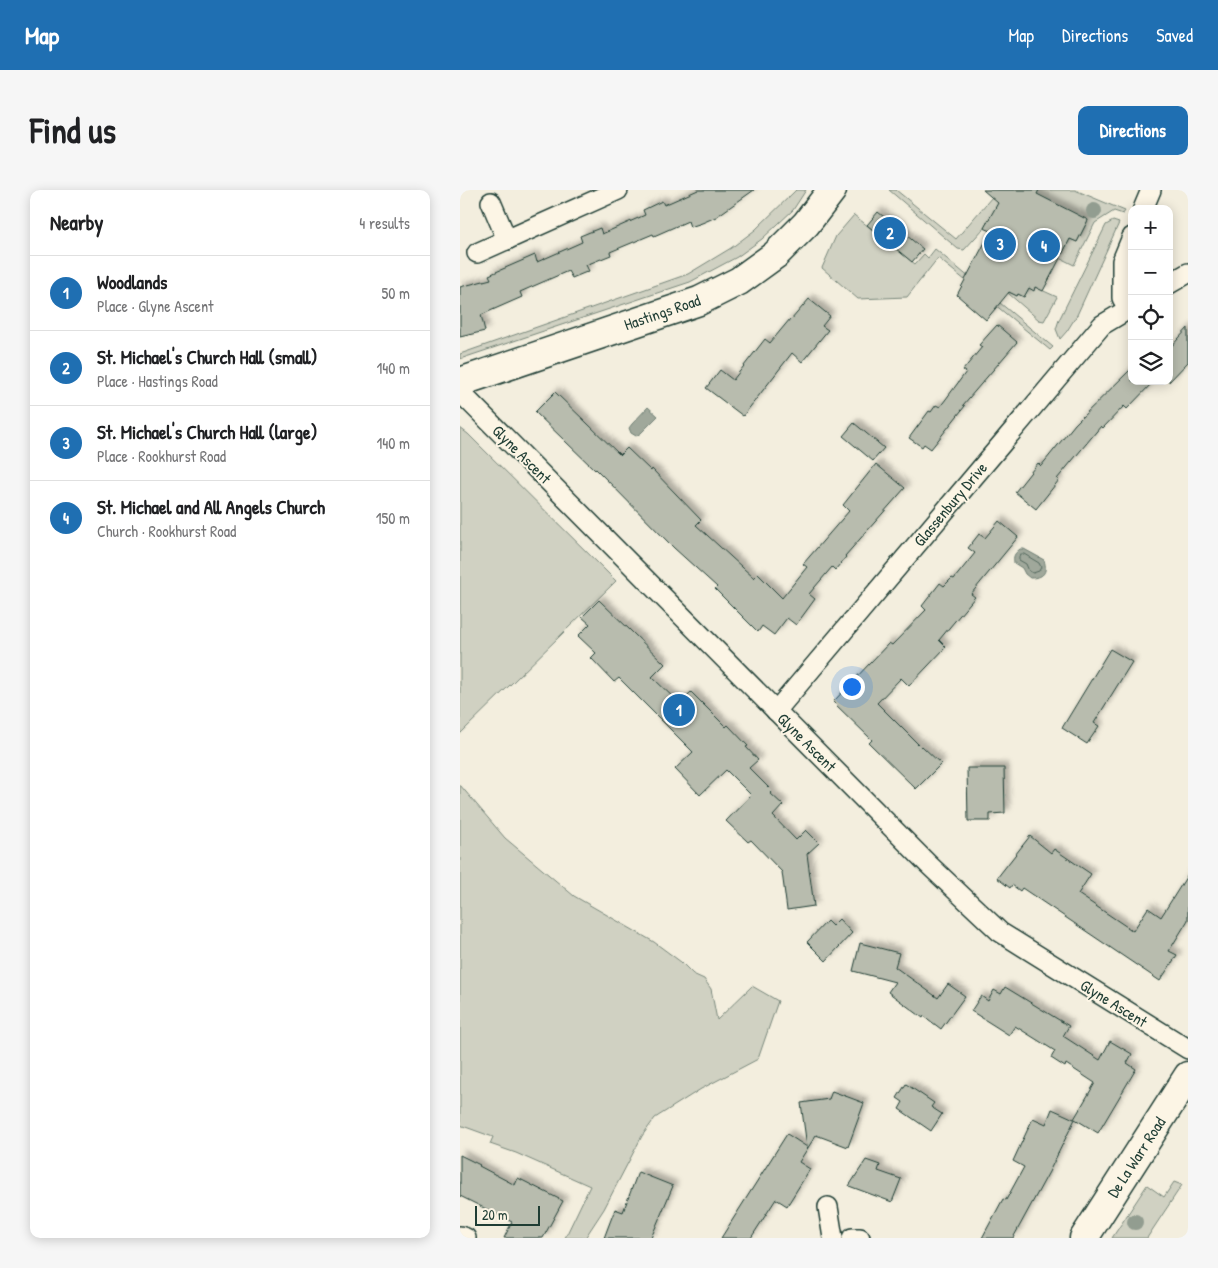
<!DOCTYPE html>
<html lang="en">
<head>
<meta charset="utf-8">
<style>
  body { margin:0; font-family:"Patrick Hand",sans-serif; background:#f6f6f6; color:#202124 }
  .controls { position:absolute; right:15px; top:15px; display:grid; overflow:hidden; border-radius:10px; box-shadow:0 2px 12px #0003 }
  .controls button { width:45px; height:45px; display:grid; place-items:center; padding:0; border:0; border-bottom:1px solid #e0e0e0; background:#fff; color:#202124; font:25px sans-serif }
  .scale { position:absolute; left:15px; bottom:12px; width:65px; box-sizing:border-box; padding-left:5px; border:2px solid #1f3d34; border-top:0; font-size:14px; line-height:18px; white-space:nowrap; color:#1f3d34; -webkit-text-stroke:4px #fcf5e5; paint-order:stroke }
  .you { position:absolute; left:391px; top:496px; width:18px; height:18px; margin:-12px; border:4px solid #fff; border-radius:50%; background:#1a73e8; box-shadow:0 0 0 8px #1a73e833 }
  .badge { display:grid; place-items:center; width:32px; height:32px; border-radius:50%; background:#1f6fb2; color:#fff; font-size:16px; font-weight:700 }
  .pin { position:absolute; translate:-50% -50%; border:2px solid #fff; box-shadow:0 1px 5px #0006 }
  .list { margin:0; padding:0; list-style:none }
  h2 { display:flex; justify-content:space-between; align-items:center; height:65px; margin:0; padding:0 20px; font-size:21px }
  h2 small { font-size:16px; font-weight:400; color:#757577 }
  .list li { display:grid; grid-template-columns:32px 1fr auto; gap:15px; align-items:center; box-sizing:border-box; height:75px; padding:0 20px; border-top:1px solid #e0e0e0 }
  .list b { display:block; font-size:19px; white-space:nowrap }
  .list p { margin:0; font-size:16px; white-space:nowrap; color:#757577 }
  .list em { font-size:16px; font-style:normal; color:#757577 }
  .icon { flex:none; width:28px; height:28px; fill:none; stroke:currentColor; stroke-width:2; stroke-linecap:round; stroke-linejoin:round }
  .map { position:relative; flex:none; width:728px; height:1048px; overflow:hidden; border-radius:10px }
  header { display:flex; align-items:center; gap:30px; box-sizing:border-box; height:70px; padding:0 25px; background:#1f6fb2; color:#fff }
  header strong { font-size:24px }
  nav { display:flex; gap:28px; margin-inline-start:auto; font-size:18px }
  .intro { display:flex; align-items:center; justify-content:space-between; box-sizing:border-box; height:120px; padding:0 30px }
  h1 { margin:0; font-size:35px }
  .button { padding:12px 22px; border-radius:10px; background:#1f6fb2; color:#fff; font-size:18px; font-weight:700 }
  main { display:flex; gap:30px; padding:0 30px }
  aside { flex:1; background:#fff; border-radius:10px; box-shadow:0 2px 12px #0003 }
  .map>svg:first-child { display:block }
  .green { fill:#d0d1c2; stroke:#78877b }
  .water { fill:#a0a89b; stroke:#6c7d72 }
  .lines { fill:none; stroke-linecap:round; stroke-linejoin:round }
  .shore { stroke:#53685d; stroke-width:1 }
  .building { fill:#b8bcae; stroke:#1f3d34; filter:url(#shadow) }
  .minor-casing { stroke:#1f3d34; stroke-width:22 }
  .primary-casing { stroke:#1f3d34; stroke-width:31 }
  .trunk-casing { stroke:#1f3d34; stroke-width:31 }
  .minor { stroke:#fcf5e5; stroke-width:19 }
  .primary { stroke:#fcf5e5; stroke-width:28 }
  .trunk { stroke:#fcf5e5; stroke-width:28 }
  .tree { fill:#929d90 }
  .labels { text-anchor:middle; stroke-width:4; stroke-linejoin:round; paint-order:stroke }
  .street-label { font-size:16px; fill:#1f3d34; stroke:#fcf5e5 }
</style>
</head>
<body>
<header>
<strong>Map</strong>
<nav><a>Map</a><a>Directions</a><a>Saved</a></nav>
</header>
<div class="intro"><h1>Find us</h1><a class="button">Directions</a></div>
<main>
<aside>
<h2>Nearby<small>4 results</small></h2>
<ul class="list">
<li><span class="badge">1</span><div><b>Woodlands</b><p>Place · Glyne Ascent</p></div><em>50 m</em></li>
<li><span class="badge">2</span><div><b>St. Michael's Church Hall (small)</b><p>Place · Hastings Road</p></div><em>140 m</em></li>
<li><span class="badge">3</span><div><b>St. Michael's Church Hall (large)</b><p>Place · Rookhurst Road</p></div><em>140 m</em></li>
<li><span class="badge">4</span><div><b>St. Michael and All Angels Church</b><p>Church · Rookhurst Road</p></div><em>150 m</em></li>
</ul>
</aside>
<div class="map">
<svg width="728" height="1048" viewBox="0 0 728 1048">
  <defs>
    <filter id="shadow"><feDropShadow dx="4.5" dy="-4.5" stdDeviation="2.5" flood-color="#0004"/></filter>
  </defs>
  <rect width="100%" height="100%" fill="#f3eede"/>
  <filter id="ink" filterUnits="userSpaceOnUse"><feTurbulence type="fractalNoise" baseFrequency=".02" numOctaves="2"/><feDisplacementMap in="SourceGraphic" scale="10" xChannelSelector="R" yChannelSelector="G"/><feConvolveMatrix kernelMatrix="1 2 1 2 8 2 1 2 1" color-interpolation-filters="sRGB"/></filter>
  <g filter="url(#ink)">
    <!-- green -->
    <g class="green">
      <polygon points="336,0 346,0 333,20 302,49 277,67 230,92 0,169 0,164 228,84 271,58 295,40"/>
      <polygon points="429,0 436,0 496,49 538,0 615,0 665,21 663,24 654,21 635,33 614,75 600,68 610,49 617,52 628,30 529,29 524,38 504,60 498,59"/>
      <polygon points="394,25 455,74 464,64 468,68 475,59 593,157 590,160 478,68 447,107 398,109 362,78 376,46"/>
      <polygon points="653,31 659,33 617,125 607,141 600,149 596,139 599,130 646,35"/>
      <polygon points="575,97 597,107 584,131 579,130 549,104 547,101 557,106 558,104 564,107 569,98 573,100"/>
      <polygon points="0,238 8,244 156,391 0,544"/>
      <polygon points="0,595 45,648 114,706 194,752 221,772 233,784 244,789 251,799 257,830 292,796 318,811 298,869 241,899 195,928 182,946 144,1019 125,1048 105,1048 130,996 56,963 30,954 33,947 0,935"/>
      <polygon points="714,992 722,995 687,1048 652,1048 687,995 704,1007"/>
    </g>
    <!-- water -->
    <g class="water">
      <polygon points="188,217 198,226 181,243 176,246 171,243 169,238 172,234"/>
      <path d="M560 359H564L584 370C588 383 583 388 570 388L565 384 562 378 554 373C553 366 554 364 560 359Z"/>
    </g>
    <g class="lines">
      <!-- shore -->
      <polygon class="shore" points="561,364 564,364 579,373 581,377 579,381 573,383 569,381 566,374 559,370 559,367"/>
    </g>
    <!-- building -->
    <g class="building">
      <polygon points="238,0 294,0 256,27 242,33 230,37 228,31 194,46 193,44 150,62 151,65 126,75 129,81 112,88 108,81 60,102 62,107 21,125 25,141 0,147 0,97 31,89 29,85 75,65 77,72 122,52 120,46 140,38 142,44 185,25 183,20 202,11 204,15"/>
      <polygon points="523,0 579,0 577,4 628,30 617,52 610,49 583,101 575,97 574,101 569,98 564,107 558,104 557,106 549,102 526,130 497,105 531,41 524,38 538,13"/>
      <polygon points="418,22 463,59 452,72 407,35"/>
      <polygon points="349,109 370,126 362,136 368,140 342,172 332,163 283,226 246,198 260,180 273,190 305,149 310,153 330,129 331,130"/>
      <polygon points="537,135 557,152 503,215 505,216 471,259 464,254 462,257 449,248 469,221 471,222 476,215 480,217 506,182 503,180 522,157 519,155"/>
      <polygon points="728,138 728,172 709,192 709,159"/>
      <polygon points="672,178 672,191 694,191 667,219 664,216 643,238 641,236 597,289 599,290 576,319 555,302 578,273 581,276 615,234"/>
      <polygon points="95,202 160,265 167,258 191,281 192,279 241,330 236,335 294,388 298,384 322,408 347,377 343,374 389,321 383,315 416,274 445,298 385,366 386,367 375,380 372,377 349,404 355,409 336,435 327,428 314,445 302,436 298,442 255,399 257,397 214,358 136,279 135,280 75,222"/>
      <polygon points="394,233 424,258 413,271 383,246"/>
      <polygon points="539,331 558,347 511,404 515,407 479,450 486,457 449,496 441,488 417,513 461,557 462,556 481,574 456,599 409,553 412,550 373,512 429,453 432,455 466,420 462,416 480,393 484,396 492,388 494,389 515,363 508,358 519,344 525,348"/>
      <polygon points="139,410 205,474 192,487 219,513 231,502 266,537 268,535 288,556 286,557 298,570 289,578 312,601 310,603 323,615 313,626 336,650 346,640 359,653 347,664 354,716 327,720 322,682 291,650 288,652 266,631 291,605 266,580 240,605 215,579 233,562 159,488 154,492 131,468 136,463 118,446 130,434 122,427"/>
      <polygon points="650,459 672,472 634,533 639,536 627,554 602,538"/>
      <polygon points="507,578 544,578 545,623 530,624 530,631 508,631"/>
      <polygon points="570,646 591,663 594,659 631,684 618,704 673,741 688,718 701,727 728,684 728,730 709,761 717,765 700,791 562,698 560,701 552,695 550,698 537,688"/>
      <polygon points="379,729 392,743 366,771 347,752 367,731 372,736"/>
      <polygon points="400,753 439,763 435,777 478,808 488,794 505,806 481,839 464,826 463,828 428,802 435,792 393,781"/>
      <polygon points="545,797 609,836 603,846 640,870 650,851 672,864 667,873 676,879 638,943 615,929 589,982 553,1048 522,1048 543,1009 546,1010 564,977 553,971 573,928 586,934 592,919 614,929 635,893 606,874 605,877 591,868 595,861 555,836 549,845 511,821 521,806 528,811 534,800 541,804"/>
      <polygon points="446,894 474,913 471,917 482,924 471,941 439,919 443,912 437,908"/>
      <polygon points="372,901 404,913 388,957 356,945 339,972 350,979 327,1016 316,1009 291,1048 261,1048 327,944 347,957 341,913 369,909"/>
      <polygon points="0,965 20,975 19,976 55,995 58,988 103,1011 83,1048 44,1048 52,1032 0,1006"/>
      <polygon points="406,970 420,975 418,981 441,989 432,1012 389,996"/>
      <polygon points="178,982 213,996 191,1048 144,1048 155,1019 163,1022"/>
    </g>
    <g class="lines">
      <defs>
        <g id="minor">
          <polyline points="31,12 47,50"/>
          <polyline points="683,19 691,0"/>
          <polyline points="17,63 158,0"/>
          <polyline points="709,94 728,83"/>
          <polyline points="668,119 662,108 662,71 672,47"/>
          <polyline points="0,202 468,674 540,742 728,859"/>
          <polyline points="316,521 642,135 672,117"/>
          <polyline points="368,1017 373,1048"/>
          <polyline points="0,1046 6,1048"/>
          <polyline points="392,1048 400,1048"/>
        </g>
        <polyline id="primary" points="0,192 239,111 279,91 315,65 346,34 372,0"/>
        <polyline id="trunk" points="624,1048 728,886"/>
      </defs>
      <!-- minor casing -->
      <use href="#minor" class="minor-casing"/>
      <!-- primary casing -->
      <use href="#primary" class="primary-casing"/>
      <!-- trunk casing -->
      <use href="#trunk" class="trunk-casing"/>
      <!-- minor -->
      <use href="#minor" class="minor"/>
      <!-- primary -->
      <use href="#primary" class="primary"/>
      <!-- trunk -->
      <use href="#trunk" class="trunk"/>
    </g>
    <!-- trees -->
    <g class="tree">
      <circle cx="634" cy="21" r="8"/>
      <circle cx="675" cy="1032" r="8"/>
    </g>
  </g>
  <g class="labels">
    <!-- street labels -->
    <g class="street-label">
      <text transform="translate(202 122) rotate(-19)" y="6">Hastings Road</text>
      <text transform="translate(62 264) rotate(45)" y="6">Glyne Ascent</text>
      <text transform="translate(490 314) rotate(-50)" y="6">Glassenbury Drive</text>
      <text transform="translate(347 552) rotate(45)" y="6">Glyne Ascent</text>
      <text transform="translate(654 813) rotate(32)" y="6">Glyne Ascent</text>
      <text transform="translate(676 967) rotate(-57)" y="6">De La Warr Road</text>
    </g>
  </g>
</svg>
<div class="controls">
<button>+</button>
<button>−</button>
<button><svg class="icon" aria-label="locate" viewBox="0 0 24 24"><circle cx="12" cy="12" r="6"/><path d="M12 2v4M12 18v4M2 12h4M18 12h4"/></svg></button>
<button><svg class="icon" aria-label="layers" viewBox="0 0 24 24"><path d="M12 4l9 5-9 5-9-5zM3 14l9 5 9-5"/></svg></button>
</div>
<div class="scale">20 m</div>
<div class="you"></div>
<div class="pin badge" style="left:219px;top:520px">1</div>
<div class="pin badge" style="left:430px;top:43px">2</div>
<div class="pin badge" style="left:540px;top:54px">3</div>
<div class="pin badge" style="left:584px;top:56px">4</div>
</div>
</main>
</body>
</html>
